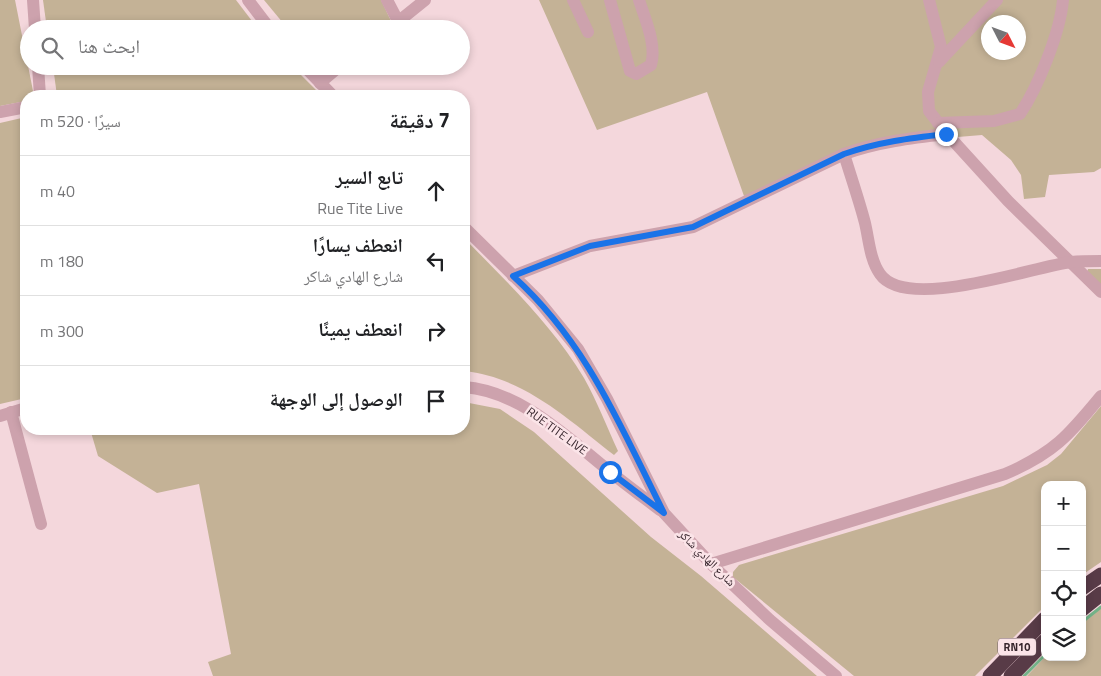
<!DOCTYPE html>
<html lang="ar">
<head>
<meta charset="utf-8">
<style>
  body { margin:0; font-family:"Titillium Web","Noto Naskh Arabic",sans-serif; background:#f6f6f6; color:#202124; direction:rtl }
  .controls { position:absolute; right:15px; bottom:15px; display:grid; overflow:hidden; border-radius:10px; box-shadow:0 2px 8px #0003 }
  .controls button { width:45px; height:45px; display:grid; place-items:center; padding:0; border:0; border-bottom:1px solid #e0e0e0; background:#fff; color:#202124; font:25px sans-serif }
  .compass { position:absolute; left:981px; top:15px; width:45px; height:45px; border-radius:50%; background:#fff; box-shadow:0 2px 8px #0003; rotate:132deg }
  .stop { position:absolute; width:15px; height:15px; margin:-11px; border:4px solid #1a73e8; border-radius:50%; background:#fff }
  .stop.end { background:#1a73e8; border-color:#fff; box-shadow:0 1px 5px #0008 }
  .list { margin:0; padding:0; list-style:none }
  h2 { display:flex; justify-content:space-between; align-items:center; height:65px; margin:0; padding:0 20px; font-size:21px }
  h2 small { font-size:16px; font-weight:400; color:#757577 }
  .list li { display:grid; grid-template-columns:32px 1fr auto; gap:15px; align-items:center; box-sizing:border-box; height:70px; padding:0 20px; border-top:1px solid #e0e0e0 }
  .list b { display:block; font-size:19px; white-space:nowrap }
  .list p { margin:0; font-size:16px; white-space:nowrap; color:#757577 }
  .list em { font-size:16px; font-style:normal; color:#757577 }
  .icon { flex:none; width:28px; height:28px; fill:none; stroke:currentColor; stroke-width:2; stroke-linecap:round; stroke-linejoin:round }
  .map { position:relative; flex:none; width:1101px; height:676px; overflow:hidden; direction:ltr }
  .search { position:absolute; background:#fff; box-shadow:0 2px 8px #0003; left:20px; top:20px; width:450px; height:55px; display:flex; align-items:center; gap:12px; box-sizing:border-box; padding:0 18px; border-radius:28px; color:#757577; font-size:19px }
  .panel { position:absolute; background:#fff; box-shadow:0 2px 8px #0003; left:20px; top:90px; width:450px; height:345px; border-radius:20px; direction:rtl }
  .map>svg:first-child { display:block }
  .green { fill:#c4b296; fill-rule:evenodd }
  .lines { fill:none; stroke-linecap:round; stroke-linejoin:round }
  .stream { stroke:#73b388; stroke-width:3 }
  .minor { stroke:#cda2ad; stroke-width:12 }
  .highway { stroke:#583b47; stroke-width:15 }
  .route { stroke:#1a73e8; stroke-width:6 }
  .labels { text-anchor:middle; stroke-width:5; stroke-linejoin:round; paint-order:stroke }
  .shield { fill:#fbe4e8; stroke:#715e64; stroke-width:1 }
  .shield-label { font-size:11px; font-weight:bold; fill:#36252c }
  .street-label { font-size:12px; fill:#36252c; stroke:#fbe4e8 }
</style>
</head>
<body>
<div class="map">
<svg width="1101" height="676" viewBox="0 0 1101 676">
  <rect width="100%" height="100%" fill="#f4d7dc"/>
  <!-- green -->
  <g class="green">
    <polygon points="0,0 15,0 34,96 26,96 26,101 0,106"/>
    <polygon points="43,0 236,0 258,29 47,29"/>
    <polygon points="264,0 381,0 392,23 384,29 288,29"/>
    <path d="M539 0H1101V168L1094 172 1049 175 1045 197 1024 199 1021 175 1011 160 982 135 909 141 880 146 744 196 707 92 597 130ZM988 22H1018V52H988Z"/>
    <polygon points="53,66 292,66 322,96 57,96"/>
    <polygon points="26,117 26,398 0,404 0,123"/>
    <path d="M464 238C506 281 552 325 584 378 597 401 607 427 618 451L614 455C569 420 524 377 464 371Z"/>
    <polygon points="1088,269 1101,269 1101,289 1086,276"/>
    <polygon points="464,402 500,409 534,432 651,537 701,576 817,676 213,676 208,662 231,654 199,484 157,493 98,456 90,429 464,429"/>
    <polygon points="1101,406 1101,562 1082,575 1082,485 1045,485 1045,606 975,676 854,676 733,577 733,572 739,565 1003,486 1047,465 1061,454"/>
    <polygon points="1101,608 1101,676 1027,676 1045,657 1082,657 1082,623"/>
  </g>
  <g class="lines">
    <!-- stream -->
    <g class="stream">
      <polyline points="1082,622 1101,607"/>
      <polyline points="1024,676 1045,655"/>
    </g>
    <!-- minor -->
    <g class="minor">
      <polyline points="33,0 35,29"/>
      <polyline points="248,0 270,29"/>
      <polyline points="387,0 398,21"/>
      <polyline points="573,0 588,32"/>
      <path d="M610 0 630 71 636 74 651 65C657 45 645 19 639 0"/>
      <polyline points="929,0 941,47 928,92 929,111 947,134 1008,201 1101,292"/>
      <polyline points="389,29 425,0"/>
      <polyline points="939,62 997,0"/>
      <polyline points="38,66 40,96"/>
      <polyline points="304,66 333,96"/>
      <polyline points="320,83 340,66"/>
      <polyline points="0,112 26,107"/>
      <path d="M938 123 994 121 1020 114C1038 87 1060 33 1063 0"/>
      <path d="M844 154C851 177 859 200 865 223 869 240 870 260 880 274 906 312 1032 267 1071 262 1081 261 1091 261 1101 261"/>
      <polyline points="464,227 538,300 578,349 607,399 664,513 711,564 770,620 836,676"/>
      <path d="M513 276 590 246 693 227 844 154C878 142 911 138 947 134"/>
      <path d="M464 387C520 391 567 437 608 470 625 484 643 497 660 510"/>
      <polyline points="11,412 41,524"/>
      <polyline points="0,416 26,408"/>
      <path d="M711 564 1005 474C1054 453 1068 436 1101 396"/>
    </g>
    <!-- highway -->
    <g class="highway">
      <polyline points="1082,588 1101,575"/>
      <polyline points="1082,609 1101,594"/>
      <polyline points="990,676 1045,619"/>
      <polyline points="1011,676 1045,641"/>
    </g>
  </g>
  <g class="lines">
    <!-- route -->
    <path class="route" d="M610 472 664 513C620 426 588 344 513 276L590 246 693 227 844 154C878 142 911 138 946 134"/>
  </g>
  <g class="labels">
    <!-- shield labels -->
    <rect class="shield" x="998" y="638.5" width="38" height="17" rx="4"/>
    <g class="shield-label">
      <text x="1017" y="651">RN10</text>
    </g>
    <!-- street labels -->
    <g class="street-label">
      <text transform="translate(557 431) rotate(36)" y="4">RUE TITE LIVE</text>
      <text transform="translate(707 558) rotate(45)" y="4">شارع الهادي شاكر</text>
    </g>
  </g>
</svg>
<div class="controls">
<button>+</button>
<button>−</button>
<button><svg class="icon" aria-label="locate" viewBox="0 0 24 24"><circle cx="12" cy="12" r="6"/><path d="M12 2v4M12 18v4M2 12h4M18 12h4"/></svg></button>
<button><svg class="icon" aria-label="layers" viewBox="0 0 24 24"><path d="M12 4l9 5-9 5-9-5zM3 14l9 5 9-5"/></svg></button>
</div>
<svg class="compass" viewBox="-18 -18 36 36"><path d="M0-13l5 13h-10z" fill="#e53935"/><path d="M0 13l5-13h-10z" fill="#757577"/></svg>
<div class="stop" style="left:610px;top:472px"></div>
<div class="stop end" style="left:946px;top:134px"></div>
<div class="search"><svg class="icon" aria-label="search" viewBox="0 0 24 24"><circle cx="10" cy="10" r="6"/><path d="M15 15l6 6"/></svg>ابحث هنا</div>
<section class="panel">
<h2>7 دقيقة<small>سيرًا · 520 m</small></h2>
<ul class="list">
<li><svg class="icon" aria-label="ahead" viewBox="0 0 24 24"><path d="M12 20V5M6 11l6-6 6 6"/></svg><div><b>تابع السير</b><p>Rue Tite Live</p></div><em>40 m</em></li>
<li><svg class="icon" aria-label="left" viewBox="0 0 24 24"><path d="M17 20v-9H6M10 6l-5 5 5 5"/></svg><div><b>انعطف يسارًا</b><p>شارع الهادي شاكر</p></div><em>180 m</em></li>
<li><svg class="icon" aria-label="right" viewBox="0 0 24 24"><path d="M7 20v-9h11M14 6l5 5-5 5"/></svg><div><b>انعطف يمينًا</b></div><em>300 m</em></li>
<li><svg class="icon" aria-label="arrive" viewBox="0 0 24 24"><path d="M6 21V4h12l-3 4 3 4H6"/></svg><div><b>الوصول إلى الوجهة</b></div></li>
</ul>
</section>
</div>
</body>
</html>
